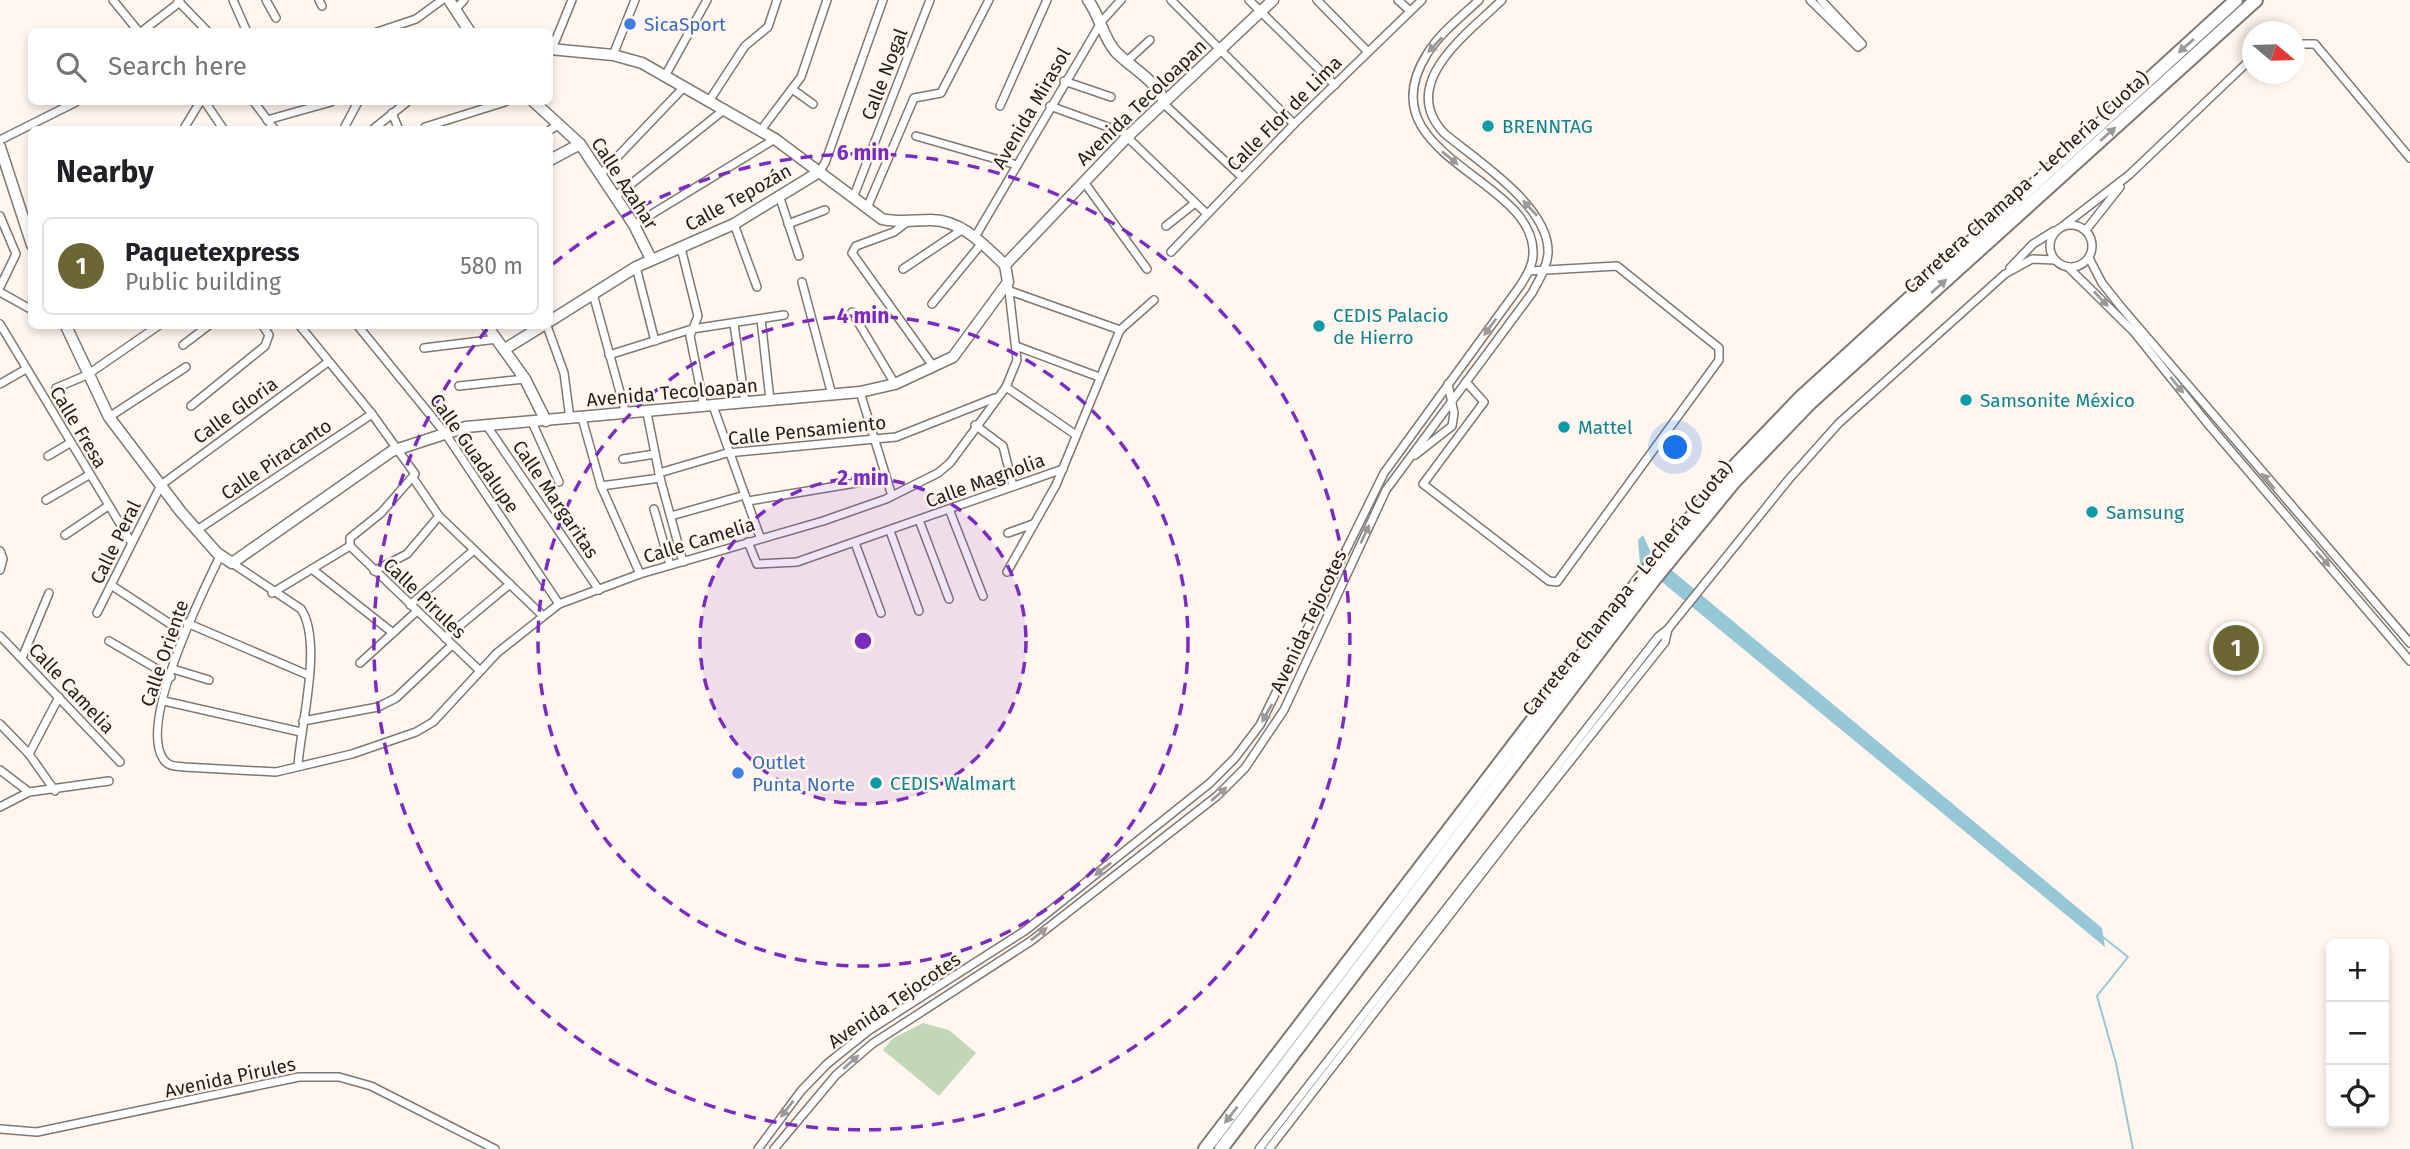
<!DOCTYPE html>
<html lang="en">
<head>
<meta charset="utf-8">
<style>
  body { margin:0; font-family:"Fira Sans",sans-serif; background:#f6f6f6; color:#202124 }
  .controls { position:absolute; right:21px; bottom:21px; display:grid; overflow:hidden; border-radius:10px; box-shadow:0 4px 10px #0003 }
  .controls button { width:63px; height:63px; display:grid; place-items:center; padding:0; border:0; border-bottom:2px solid #e0e0e0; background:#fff; color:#202124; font:35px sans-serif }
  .compass { position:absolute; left:2242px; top:21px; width:63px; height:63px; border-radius:50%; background:#fff; box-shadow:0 4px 10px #0003; rotate:109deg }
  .you { position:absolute; left:1676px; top:448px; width:24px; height:24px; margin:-18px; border:5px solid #fff; border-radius:50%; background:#1a73e8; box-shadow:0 0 0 10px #1a73e833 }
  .badge { display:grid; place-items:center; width:46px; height:46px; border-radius:50%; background:#6b6633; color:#fff; font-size:23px; font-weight:700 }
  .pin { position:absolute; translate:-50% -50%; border:4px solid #fff; box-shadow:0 2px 7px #0006 }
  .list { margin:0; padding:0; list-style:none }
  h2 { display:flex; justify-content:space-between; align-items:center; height:91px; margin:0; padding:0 28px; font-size:30px }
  h2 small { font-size:23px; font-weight:400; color:#757577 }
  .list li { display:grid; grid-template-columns:46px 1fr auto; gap:21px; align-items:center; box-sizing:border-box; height:98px; margin:0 14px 14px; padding:0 14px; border:2px solid #e0e0e0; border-radius:10px }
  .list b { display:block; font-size:26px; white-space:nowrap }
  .list p { margin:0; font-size:23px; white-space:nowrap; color:#757577 }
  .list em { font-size:23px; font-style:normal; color:#757577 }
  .icon { flex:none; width:38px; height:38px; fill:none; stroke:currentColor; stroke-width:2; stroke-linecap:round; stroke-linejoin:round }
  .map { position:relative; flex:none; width:2410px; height:1149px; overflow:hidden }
  .search { position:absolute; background:#fff; box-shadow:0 4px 10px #0003; left:28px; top:28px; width:525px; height:77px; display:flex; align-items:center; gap:18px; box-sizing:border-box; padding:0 24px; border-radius:10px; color:#757577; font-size:26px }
  .panel { position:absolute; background:#fff; box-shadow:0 4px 10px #0003; left:28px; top:126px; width:525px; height:203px; border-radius:10px }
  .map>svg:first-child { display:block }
  .green { fill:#c2d7b5 }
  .water { fill:#96c7d7 }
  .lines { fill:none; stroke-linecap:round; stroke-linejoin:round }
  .stream { stroke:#96c7d7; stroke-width:2 }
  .street-casing { stroke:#7f7872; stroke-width:10 }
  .secondary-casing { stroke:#7f7872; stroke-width:13 }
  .highway-casing { stroke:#7f7872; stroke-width:16 }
  .street { stroke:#fff; stroke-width:7 }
  .secondary { stroke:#fff; stroke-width:10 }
  .highway { stroke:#fff; stroke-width:12 }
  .oneway { fill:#9b9a98 }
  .ring { fill:none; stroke:#7b2cbf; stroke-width:3.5; stroke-dasharray:12 9 }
  .shop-dot { fill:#3f7fe0; stroke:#fff6ef; stroke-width:2.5 }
  .culture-dot { fill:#0f9aa8; stroke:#fff6ef; stroke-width:2.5 }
  .labels { text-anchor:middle; stroke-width:5; stroke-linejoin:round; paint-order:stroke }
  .shop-label { font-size:19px; fill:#366cbe; stroke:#fff6ef; text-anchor:start }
  .street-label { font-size:19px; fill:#211e1b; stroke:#fff6ef }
  .culture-label { font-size:19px; fill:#0d838f; stroke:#fff6ef; text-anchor:start }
  .centre { fill:#7b2cbf; stroke:#fff6ef; stroke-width:3.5 }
  .ring-label { font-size:21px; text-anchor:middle; font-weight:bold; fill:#7b2cbf; stroke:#fff6ef; stroke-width:5; stroke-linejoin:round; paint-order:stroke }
</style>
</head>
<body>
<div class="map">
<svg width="2410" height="1149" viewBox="0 0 2410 1149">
  <rect width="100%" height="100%" fill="#fff6ef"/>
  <!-- green -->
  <polygon class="green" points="923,1023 949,1030 976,1053 939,1096 883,1050 892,1039"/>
  <!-- water -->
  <polygon class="water" points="1643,535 1651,553 2102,928 2105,947 1640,564 1638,540"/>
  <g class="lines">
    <!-- stream -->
    <polyline class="stream" points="2103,937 2128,957 2097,996 2116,1063 2133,1149"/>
    <defs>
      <g id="street">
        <polyline points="113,0 139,32"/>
        <polyline points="233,0 247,32"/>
        <polyline points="266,0 276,18"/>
        <polyline points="319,0 322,6"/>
        <polyline points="1171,0 1294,124"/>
        <polyline points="1249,0 1335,85"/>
        <polyline points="1317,0 1368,52"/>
        <polyline points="1398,0 1410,11"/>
        <polyline points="1810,0 1858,47 1862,44 1821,0"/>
        <polyline points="178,1 208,32"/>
        <polyline points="455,10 464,0"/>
        <polyline points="141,32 180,2"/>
        <polyline points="377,32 416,19 442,0"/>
        <polyline points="2294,44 2315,44 2410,158"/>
        <polyline points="552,49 572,0"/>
        <polyline points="613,55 635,0"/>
        <polyline points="1126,62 1150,40"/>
        <polyline points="665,76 707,0"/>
        <polyline points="1064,81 1111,97"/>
        <polyline points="792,89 813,104"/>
        <polyline points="709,101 745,46 768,27 777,0"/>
        <polyline points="205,102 224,130"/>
        <polyline points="254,102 275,130"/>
        <polyline points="1164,104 1242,177"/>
        <polyline points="1000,106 1047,0"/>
        <polyline points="1050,106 1130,135"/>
        <polyline points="392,113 399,130"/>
        <polyline points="267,120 331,102"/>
        <polyline points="425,127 505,102"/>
        <polyline points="183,130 200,102"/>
        <polyline points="343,130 358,102"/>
        <polyline points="372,130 407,102"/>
        <polyline points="550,130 559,124"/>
        <polyline points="761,130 801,77 827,0"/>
        <polyline points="916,136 1017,165"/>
        <polyline points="1127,137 1206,213"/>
        <polyline points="0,140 76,102"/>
        <polyline points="819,172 825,163 883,0"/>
        <polyline points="601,174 684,87"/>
        <polyline points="1084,182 1147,269"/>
        <polyline points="616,196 725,109"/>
        <polyline points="780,198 799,256"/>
        <polyline points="853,198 930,0"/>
        <polyline points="867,208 914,98 941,93 989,0"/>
        <polyline points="0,216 16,254 0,287"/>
        <polyline points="907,222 894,232 856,246 852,253 933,366"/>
        <polyline points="734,224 757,287"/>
        <polyline points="788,224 825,210"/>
        <circle cx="2071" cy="246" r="21"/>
        <polyline points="634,225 775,139"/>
        <polyline points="1166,226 1195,203"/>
        <polyline points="2063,226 2129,175 2252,58"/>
        <polyline points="2086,230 2120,187"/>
        <polyline points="975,237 1102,21 1121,0"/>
        <polyline points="681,248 698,316 690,336 704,407"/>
        <polyline points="1171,252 1294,124 1422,0"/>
        <polyline points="2089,258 2102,283 2121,307 2410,643"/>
        <polyline points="636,267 655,341"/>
        <polyline points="2068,267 2134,332 2208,424 2410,661"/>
        <polyline points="2010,268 2033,244 2054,231"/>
        <polyline points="903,269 963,229"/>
        <polyline points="802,282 832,395"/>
        <polyline points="1010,291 1120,330"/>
        <polyline points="0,292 32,310"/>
        <polyline points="593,294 626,414"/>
        <polyline points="932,304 982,243"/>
        <polyline points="852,312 895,384"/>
        <polyline points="761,319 770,400"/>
        <polyline points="0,324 131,542"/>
        <polyline points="734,324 745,403"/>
        <polyline points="358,326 445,433 559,604"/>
        <polyline points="547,326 564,373 570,419"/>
        <polyline points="183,345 208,326"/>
        <polyline points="1016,346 1099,377"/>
        <polyline points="424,348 497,339"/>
        <polyline points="609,355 692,329 784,315"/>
        <polyline points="1466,382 1484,402 1423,484 1549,581 1557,582 1719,360 1719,348 1617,266 1529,271"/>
        <polyline points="0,384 26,369"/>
        <polyline points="459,386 525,379"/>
        <polyline points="1006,387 1076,435"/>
        <polyline points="56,388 87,375 158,326"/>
        <polyline points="860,392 892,496"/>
        <polyline points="191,406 265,346 269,335 263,326"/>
        <polyline points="713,406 760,537"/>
        <polyline points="647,413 660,478 683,562"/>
        <polyline points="109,417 186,367"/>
        <polyline points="582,418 601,486 640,574"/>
        <polyline points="532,422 559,482"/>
        <polyline points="975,425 1003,446 1013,486"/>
        <polyline points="487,426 599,590"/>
        <polyline points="1415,455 1452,426 1454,413 1448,384"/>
        <polyline points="48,456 70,443"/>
        <polyline points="623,459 655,454"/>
        <polyline points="659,473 727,453 896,437 995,398"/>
        <polyline points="413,478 439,516 543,616"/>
        <polyline points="601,486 660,478"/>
        <polyline points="46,500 89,475"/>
        <polyline points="748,501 886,478"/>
        <polyline points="654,509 670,565"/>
        <polyline points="949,509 983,596"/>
        <polyline points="671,516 745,495"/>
        <polyline points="919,520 949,599"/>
        <polyline points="197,530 372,414"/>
        <polyline points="890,531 919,611"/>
        <polyline points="1008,533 1033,524"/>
        <polyline points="65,535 108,506"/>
        <polyline points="748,542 757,564 797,562 1063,469"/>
        <polyline points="855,543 881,613"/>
        <polyline points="350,546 480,671"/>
        <polyline points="0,551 3,559 0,570"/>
        <path d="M220 556C202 593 137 725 164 760 169 767 177 766 184 767L276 772 352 754 416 732 433 722 497 653 559 604 640 574 823 521 886 499 938 473 950 463 1006 387 1017 360 1008 282"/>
        <path d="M232 563 301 609C323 642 301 724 298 765"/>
        <polyline points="312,569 393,633"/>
        <polyline points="374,571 407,554 439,516"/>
        <polyline points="1007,572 1056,485 1120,330 1154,300"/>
        <polyline points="111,585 184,633"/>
        <polyline points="272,593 350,546 350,538 381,513 415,474 372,414 300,326"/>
        <polyline points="410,605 474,550"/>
        <polyline points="97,613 161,485 328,362"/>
        <polyline points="187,623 308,675"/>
        <polyline points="0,636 120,762"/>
        <polyline points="445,638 510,584"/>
        <polyline points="109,641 171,677"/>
        <polyline points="22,658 49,593"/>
        <polyline points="360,663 417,611"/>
        <polyline points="173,669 209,680"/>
        <polyline points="164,701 301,732"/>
        <polyline points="303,721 378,707 396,698 452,645"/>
        <polyline points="0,724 29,754 55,791"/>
        <polyline points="29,754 59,697"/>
        <polyline points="0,770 29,792"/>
        <polyline points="0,807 29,792 109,781"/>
        <polyline points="0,1129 37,1132 299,1077 339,1077 371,1086 495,1149"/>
        <path d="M758 1149 801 1091 827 1064 868 1031 1026 930 1210 783 1235 758 1260 725 1384 473 1520 286C1527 275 1534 264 1533 251 1532 177 1364 155 1427 54 1439 34 1462 16 1479 0"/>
        <path d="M774 1149 836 1075 872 1044 1031 941 1217 796 1245 768 1284 710 1386 490 1532 293C1539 280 1547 267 1548 253 1550 207 1478 161 1445 134 1396 84 1467 34 1502 0"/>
        <polyline points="1259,1149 1658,637 1668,629 1789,479 1839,423 2005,274 2032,259 2055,260"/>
        <polyline points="1269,1149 1513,833 1665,642 1668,629"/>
      </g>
      <g id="secondary">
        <polyline points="449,0 470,32"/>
        <path d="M1088 0C1100 16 1103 38 1116 52 1130 67 1161 83 1164 104"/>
        <path d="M550 49 613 55 642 63 775 139 882 219C899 223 914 220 931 220 962 220 985 246 1005 265"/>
        <polyline points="534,102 580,144 634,225 651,259"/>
        <polyline points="0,147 32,245"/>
        <polyline points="550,160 580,144"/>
        <polyline points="1005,265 1127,137 1273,0"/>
        <polyline points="550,321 636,267 734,224 819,172"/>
        <polyline points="66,326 109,417 181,512 217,553 232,563 392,451 466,427 860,392 895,384 953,357 1008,282 1005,265"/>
        <polyline points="487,326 525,379 546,421"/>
        <polyline points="505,349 542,326"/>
      </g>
      <g id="highway">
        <polyline points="1205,1149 1644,574 1726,475 1800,398 2236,0"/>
        <polyline points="1221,1149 1653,581 1734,482 1810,403 2256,0"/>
      </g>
    </defs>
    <!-- street casing -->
    <use href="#street" class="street-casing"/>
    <!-- secondary casing -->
    <use href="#secondary" class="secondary-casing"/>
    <!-- highway casing -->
    <use href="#highway" class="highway-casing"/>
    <!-- street -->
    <use href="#street" class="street"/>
    <!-- secondary -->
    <use href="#secondary" class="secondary"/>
    <!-- highway -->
    <use href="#highway" class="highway"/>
  </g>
  <!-- one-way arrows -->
  <defs><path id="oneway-solid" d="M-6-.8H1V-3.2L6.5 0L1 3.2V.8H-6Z" transform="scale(1.75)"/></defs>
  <g class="oneway">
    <use href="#oneway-solid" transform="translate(1435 45) rotate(133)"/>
    <use href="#oneway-solid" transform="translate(2186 46) rotate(138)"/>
    <use href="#oneway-solid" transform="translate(2108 134) rotate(-42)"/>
    <use href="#oneway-solid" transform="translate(1450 158) rotate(39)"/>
    <use href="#oneway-solid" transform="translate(1530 208) rotate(-133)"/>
    <use href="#oneway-solid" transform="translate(1939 286) rotate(-42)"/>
    <use href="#oneway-solid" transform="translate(2101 299) rotate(47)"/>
    <use href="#oneway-solid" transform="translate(1490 327) rotate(126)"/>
    <use href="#oneway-solid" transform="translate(2177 385) rotate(51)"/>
    <use href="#oneway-solid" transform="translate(2268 481) rotate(-131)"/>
    <use href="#oneway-solid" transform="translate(1365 534) rotate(-65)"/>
    <use href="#oneway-solid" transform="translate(2323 559) rotate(49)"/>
    <use href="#oneway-solid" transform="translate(1267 713) rotate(119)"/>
    <use href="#oneway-solid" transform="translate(1219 794) rotate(-42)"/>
    <use href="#oneway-solid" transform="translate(1103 869) rotate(142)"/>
    <use href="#oneway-solid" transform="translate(1039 934) rotate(-38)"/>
    <use href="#oneway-solid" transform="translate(851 1062) rotate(-42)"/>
    <use href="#oneway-solid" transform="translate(787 1109) rotate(128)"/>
    <use href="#oneway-solid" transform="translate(1231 1115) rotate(128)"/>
  </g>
  <!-- distance rings -->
  <circle cx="863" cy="641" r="163" fill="#7b2cbf" fill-opacity=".12"/>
  <g class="ring">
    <circle cx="863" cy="641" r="163"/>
    <circle cx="863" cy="641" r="325"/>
    <path d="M553 264A488 488 0 1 1 489 327"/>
  </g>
  <!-- markers -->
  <g class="shop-dot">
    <circle cx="630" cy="24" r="7"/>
    <circle cx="738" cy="773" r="7"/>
  </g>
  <g class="culture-dot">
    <circle cx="1488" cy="126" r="7"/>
    <circle cx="1319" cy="326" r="7"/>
    <circle cx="1966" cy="400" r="7"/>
    <circle cx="1564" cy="427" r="7"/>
    <circle cx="2092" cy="512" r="7"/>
    <circle cx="876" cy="783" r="7"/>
  </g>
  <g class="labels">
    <!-- shop labels -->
    <g class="shop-label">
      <text x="644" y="31">SicaSport</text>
      <text x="752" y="769">Outlet<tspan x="752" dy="22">Punta Norte</tspan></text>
    </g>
    <!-- street labels -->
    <g class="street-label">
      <text transform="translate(884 74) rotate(-69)" y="7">Calle Nogal</text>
      <text transform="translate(1141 102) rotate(-44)" y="7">Avenida Tecoloapan</text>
      <text transform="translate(1031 108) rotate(-60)" y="7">Avenida Mirasol</text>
      <text transform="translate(1284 113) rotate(-45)" y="7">Calle Flor de Lima</text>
      <text transform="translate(2026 182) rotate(-42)" y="7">Carretera Chamapa - Lechería (Cuota)</text>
      <text transform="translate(625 183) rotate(57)" y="7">Calle Azahar</text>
      <text transform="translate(738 197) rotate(-29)" y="7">Calle Tepozán</text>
      <text transform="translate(672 392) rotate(-5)" y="7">Avenida Tecoloapan</text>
      <text transform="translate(235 410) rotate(-36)" y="7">Calle Gloria</text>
      <text transform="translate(79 427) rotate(59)" y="7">Calle Fresa</text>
      <text transform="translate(807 430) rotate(-6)" y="7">Calle Pensamiento</text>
      <text transform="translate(475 453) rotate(55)" y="7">Calle Guadalupe</text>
      <text transform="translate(276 459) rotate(-34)" y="7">Calle Piracanto</text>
      <text transform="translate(985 480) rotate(-20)" y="7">Calle Magnolia</text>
      <text transform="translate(556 499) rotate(56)" y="7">Calle Margaritas</text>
      <text transform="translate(699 540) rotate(-17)" y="7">Calle Camelia</text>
      <text transform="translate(115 542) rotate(-64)" y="7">Calle Peral</text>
      <text transform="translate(1627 588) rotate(-51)" y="7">Carretera Chamapa - Lechería (Cuota)</text>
      <text transform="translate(425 598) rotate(44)" y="7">Calle Pirules</text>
      <text transform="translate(1308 621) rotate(-65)" y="7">Avenida Tejocotes</text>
      <text transform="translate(164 653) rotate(-71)" y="7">Calle Oriente</text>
      <text transform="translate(72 688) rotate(47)" y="7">Calle Camelia</text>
      <text transform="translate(894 1000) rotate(-34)" y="7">Avenida Tejocotes</text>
      <text transform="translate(230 1077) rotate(-12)" y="7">Avenida Pirules</text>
    </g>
    <!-- culture labels -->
    <g class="culture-label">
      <text x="1502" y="133">BRENNTAG</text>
      <text x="1333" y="322">CEDIS Palacio<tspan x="1333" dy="22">de Hierro</tspan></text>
      <text x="1980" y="407">Samsonite México</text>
      <text x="1578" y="434">Mattel</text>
      <text x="2106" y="519">Samsung</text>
      <text x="890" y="790">CEDIS Walmart</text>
    </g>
  </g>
  <circle cx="863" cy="641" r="10" class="centre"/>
  <g class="ring-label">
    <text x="863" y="160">6 min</text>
    <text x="863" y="323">4 min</text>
    <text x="863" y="485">2 min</text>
  </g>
</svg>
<div class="controls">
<button>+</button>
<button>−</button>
<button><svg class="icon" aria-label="locate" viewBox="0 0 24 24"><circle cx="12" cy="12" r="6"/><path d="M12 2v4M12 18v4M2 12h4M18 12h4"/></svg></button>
</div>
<svg class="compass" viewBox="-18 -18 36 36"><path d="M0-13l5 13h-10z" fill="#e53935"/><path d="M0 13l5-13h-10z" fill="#757577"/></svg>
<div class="you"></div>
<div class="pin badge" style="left:2236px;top:648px">1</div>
<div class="search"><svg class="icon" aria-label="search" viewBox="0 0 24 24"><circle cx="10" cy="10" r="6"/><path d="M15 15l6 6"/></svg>Search here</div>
<section class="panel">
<h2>Nearby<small></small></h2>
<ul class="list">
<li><span class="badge">1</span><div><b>Paquetexpress</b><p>Public building</p></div><em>580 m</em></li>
</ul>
</section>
</div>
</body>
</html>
